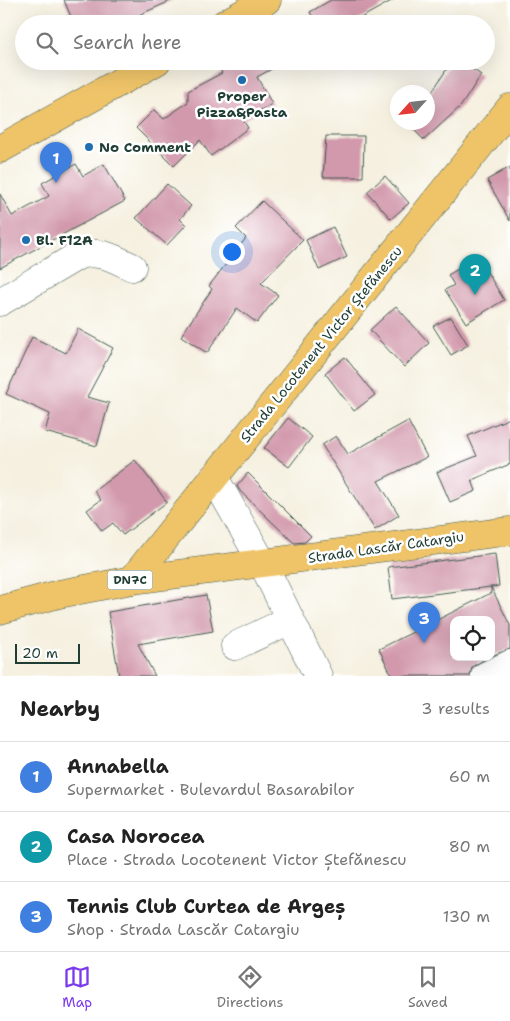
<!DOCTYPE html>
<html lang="en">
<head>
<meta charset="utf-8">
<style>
  body { margin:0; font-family:"Shantell Sans",sans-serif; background:#f2f2f2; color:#222 }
  .controls { position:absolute; right:15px; bottom:15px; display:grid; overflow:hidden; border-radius:10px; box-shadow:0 5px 20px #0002 }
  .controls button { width:45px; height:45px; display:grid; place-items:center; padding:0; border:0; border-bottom:1px solid #e0e0e0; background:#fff; color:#222; font:25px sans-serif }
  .compass { position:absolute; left:390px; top:85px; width:45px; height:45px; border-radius:50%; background:#fff; box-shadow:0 5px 20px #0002; rotate:243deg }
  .scale { position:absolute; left:15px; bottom:12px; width:65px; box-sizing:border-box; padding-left:5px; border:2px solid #1f3d34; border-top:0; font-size:14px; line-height:18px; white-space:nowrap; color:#1f3d34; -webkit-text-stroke:4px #fff; paint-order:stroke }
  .you { position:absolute; left:231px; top:251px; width:18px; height:18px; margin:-12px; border:4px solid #fff; border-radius:50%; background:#1a73e8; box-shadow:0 0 0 8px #1a73e833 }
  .badge { display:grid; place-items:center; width:32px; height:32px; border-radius:50%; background:#7c3aed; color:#fff; font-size:16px; font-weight:700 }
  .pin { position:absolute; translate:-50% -41px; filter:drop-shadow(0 1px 2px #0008) }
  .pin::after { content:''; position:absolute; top:26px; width:18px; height:15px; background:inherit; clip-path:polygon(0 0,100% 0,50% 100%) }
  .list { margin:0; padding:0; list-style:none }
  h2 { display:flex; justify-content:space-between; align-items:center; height:65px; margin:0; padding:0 20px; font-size:21px }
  h2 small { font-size:16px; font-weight:400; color:#767676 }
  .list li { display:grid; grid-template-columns:32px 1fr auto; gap:15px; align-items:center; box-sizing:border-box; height:70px; padding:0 20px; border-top:1px solid #e0e0e0 }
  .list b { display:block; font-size:19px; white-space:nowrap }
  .list p { margin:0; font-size:16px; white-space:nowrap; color:#767676 }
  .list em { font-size:16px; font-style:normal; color:#767676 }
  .icon { flex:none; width:28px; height:28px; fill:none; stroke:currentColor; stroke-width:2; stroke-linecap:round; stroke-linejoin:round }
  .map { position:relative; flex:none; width:510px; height:676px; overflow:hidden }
  .search { position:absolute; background:#fff; box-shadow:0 5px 20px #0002; left:15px; right:15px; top:15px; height:55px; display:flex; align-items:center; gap:12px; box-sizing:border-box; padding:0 18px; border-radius:28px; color:#767676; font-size:19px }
  .sheet { height:275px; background:#fff }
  nav { display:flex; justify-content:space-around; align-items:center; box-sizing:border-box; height:70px; border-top:1px solid #e0e0e0; background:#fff; font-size:14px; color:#767676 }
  nav a { display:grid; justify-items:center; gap:2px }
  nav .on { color:#7c3aed }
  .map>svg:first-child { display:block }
  .building { fill:#d299ac }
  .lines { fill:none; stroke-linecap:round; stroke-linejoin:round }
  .minor-casing { stroke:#3f584e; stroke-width:29 }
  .major-casing { stroke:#3f584e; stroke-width:29 }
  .minor { stroke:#fff; stroke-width:28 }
  .major { stroke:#efc469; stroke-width:28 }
  .poi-dot { fill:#1f6fb2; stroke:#fff; stroke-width:2 }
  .labels { text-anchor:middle; stroke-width:5; stroke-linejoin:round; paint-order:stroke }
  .shield { fill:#fff; stroke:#627771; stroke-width:1 }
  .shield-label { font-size:12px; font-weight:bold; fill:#1f3d34 }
  .poi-label { font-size:14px; font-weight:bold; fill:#1f3d34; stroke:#fff; text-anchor:start }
  .street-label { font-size:14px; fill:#1f3d34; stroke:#fff }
</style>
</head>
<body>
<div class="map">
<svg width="510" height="676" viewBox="0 0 510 676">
  <rect width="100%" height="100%" fill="#fff"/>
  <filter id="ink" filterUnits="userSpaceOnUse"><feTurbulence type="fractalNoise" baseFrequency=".02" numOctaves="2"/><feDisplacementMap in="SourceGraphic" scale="10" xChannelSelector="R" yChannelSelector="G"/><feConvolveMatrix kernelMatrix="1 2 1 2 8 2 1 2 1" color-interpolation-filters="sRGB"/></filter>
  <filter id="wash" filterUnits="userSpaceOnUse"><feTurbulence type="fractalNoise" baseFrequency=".0096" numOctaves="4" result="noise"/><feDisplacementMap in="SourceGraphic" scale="20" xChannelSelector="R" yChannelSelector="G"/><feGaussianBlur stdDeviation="1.12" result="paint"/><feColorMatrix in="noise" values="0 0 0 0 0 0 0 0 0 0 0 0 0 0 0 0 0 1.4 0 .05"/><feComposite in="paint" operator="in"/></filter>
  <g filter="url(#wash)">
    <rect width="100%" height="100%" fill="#f5f0df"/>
    <g id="blocks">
      <!-- building -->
      <g class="building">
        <polygon points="64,0 173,0 118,24 74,24"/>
        <polygon points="331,0 393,0 350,24 316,24 310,12"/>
        <polygon points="231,61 286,61 257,77 272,104 243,120 248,128 211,156 200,140 174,166 136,128 154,110 164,119 188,102 188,91 222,73 219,68"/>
        <polygon points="452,61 461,61 481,75 461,106 424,140 406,122 428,122 428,98"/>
        <polygon points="326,136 364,136 363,177 323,177"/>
        <polygon points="76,164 83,176 104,164 125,201 0,268 0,194 12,216 49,196 42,183"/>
        <polygon points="510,167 510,221 487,180"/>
        <polygon points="385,176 409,203 391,219 367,192"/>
        <polygon points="167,184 191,206 180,219 186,225 167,245 136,218"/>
        <polygon points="262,201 303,240 261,283 278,295 257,323 237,308 207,353 181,336 212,289 209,286 246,238 236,228"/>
        <polygon points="333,227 347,257 319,270 306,240"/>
        <polygon points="478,257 504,300 466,323 445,290 454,285 448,275"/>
        <polygon points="396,306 429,343 404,367 370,330"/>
        <polygon points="451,317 468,345 451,355 433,326"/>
        <polygon points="78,329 113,348 87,397 109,403 97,446 45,432 50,414 6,394 32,337 66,353"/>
        <polygon points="345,357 375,395 354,411 325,373"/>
        <polygon points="288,418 312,437 289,467 264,448"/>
        <polygon points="510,418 510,464 472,480 476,491 450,502 437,472 477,456 468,436"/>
        <polygon points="408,421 427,457 378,481 399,515 375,530 322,445 336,436 348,454"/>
        <polygon points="135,460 167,502 123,535 113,523 102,531 87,510 101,500 94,491"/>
        <polygon points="248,473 311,536 305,542 294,543 240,491 237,486"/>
        <polygon points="495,554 499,586 392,599 388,567"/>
        <polygon points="491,587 510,625 510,649 491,656 491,620 454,620 454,657 488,657 472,667 470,676 392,676 379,649 491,593"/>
        <polygon points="206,595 213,631 138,644 155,676 119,676 108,612"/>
      </g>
    </g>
  </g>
  <g filter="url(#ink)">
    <use href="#blocks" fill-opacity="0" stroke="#3f584e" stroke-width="1"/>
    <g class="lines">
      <defs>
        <g id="minor">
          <path d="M0 302 79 255C100 250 113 258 132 267"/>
          <polyline points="214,477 263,564 318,676"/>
          <polyline points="235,646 290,620"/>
          <polyline points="485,676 510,664"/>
        </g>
        <g id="major">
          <polyline points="224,24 267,0"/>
          <polyline points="0,149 157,61"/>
          <polyline points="132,580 510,108"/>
          <polyline points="0,610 59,594 132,580 510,531"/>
        </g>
      </defs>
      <!-- minor casing -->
      <use href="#minor" class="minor-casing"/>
      <!-- major casing -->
      <use href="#major" class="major-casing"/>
      <!-- minor -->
      <use href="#minor" class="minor"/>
      <!-- major -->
      <use href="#major" class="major"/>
    </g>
  </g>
  <!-- markers -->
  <g class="poi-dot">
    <circle cx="242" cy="80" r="5"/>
    <circle cx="89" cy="147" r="5"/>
    <circle cx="26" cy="240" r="5"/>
  </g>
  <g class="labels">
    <!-- shield labels -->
    <rect class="shield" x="107.5" y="570.5" width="45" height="19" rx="4"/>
    <g class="shield-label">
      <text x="130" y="584">DN7C</text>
    </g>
    <!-- poi labels -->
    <g class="poi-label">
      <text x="242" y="101" text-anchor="middle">Proper<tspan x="242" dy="16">Pizza&amp;Pasta</tspan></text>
      <text x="99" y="152">No Comment</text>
      <text x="36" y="245">Bl. F12A</text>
    </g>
    <!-- street labels -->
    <g class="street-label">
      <text transform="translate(321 344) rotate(-51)" y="5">Strada Locotenent Victor Ștefănescu</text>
      <text transform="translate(386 547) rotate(-8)" y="5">Strada Lascăr Catargiu</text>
    </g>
  </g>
</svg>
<div class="controls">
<button><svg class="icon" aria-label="locate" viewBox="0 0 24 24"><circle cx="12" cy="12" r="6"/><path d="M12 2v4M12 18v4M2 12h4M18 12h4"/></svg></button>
</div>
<svg class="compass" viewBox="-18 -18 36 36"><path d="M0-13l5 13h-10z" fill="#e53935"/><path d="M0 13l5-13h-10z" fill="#767676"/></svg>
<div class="scale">20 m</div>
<div class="you"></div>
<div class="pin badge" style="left:56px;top:183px;background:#3f7fe0">1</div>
<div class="pin badge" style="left:475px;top:295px;background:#0f9aa8">2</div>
<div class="pin badge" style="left:424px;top:643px;background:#3f7fe0">3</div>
<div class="search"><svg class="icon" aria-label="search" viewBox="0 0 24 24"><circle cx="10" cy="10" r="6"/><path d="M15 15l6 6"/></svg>Search here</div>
</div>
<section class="sheet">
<h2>Nearby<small>3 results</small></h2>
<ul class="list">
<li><span class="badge" style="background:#3f7fe0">1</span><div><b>Annabella</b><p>Supermarket · Bulevardul Basarabilor</p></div><em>60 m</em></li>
<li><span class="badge" style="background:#0f9aa8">2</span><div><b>Casa Norocea</b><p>Place · Strada Locotenent Victor Ștefănescu</p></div><em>80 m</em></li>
<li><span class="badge" style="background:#3f7fe0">3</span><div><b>Tennis Club Curtea de Argeș</b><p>Shop · Strada Lascăr Catargiu</p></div><em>130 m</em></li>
</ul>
</section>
<nav>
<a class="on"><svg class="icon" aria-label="map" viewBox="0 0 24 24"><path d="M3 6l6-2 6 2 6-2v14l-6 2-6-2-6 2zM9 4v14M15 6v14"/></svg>Map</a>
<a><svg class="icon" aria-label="directions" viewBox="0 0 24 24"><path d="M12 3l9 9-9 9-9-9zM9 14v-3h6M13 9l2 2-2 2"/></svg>Directions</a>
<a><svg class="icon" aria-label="saved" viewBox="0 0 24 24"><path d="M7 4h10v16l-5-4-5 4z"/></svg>Saved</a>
</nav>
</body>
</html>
